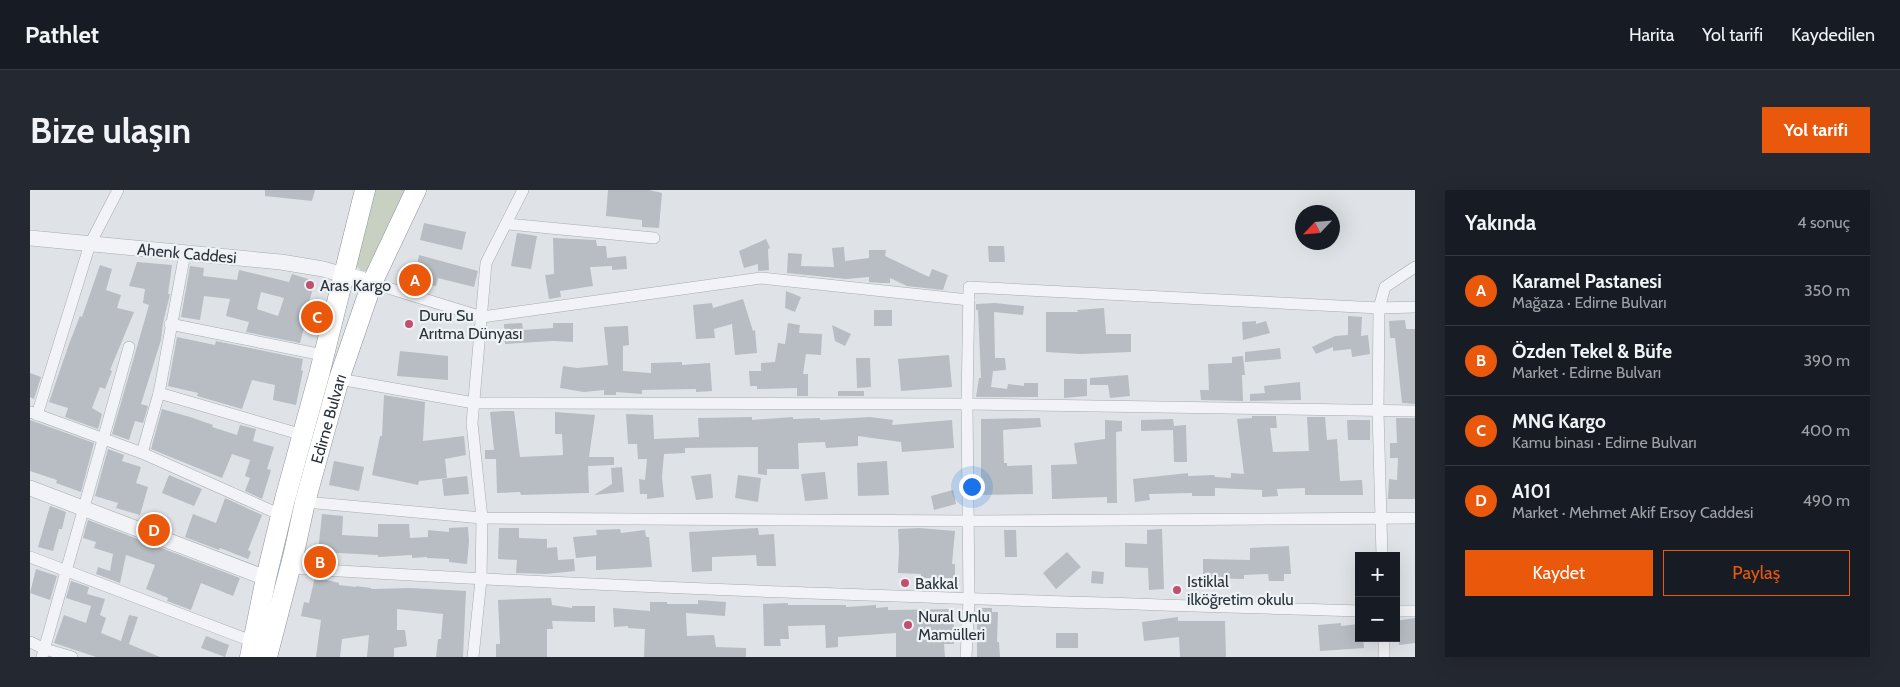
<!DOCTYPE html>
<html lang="tr">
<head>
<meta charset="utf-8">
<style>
  body { margin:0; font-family:Cabin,sans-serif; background:#242831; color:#f1f3f6 }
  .controls { position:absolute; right:15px; bottom:15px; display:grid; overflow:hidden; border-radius:0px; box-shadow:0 5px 20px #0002 }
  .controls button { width:45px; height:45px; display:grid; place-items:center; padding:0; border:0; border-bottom:1px solid #363941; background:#171b24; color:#f1f3f6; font:25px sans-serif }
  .compass { position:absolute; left:1265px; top:15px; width:45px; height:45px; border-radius:50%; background:#171b24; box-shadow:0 5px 20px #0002; rotate:244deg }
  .you { position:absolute; left:941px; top:296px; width:18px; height:18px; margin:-12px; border:4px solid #fff; border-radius:50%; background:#1a73e8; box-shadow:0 0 0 8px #1a73e833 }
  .badge { display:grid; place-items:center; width:32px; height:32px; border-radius:50%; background:#ea580c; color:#fff; font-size:16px; font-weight:700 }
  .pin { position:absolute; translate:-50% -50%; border:2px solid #fff; box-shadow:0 1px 5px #0006 }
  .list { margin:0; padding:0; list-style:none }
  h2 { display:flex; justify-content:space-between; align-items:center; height:65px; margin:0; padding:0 20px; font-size:21px }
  h2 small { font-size:16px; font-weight:400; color:#9ea1a6 }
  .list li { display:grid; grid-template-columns:32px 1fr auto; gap:15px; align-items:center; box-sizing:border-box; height:70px; padding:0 20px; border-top:1px solid #363941 }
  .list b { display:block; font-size:19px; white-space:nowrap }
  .list p { margin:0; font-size:16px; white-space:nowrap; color:#9ea1a6 }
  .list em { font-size:16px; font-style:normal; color:#9ea1a6 }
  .actions { display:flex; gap:10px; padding:15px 20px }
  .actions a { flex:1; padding:11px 0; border:1px solid #ea580c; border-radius:0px; text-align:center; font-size:18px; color:#ea580c }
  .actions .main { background:#ea580c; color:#fff }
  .map { position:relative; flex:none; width:1385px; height:467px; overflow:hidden; border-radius:0px }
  header { display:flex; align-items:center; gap:30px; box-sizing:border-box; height:70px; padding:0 25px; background:#171b24; border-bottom:1px solid #363941 }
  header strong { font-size:24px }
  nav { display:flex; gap:28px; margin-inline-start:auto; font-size:18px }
  .intro { display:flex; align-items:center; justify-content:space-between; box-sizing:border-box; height:120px; padding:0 30px }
  h1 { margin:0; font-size:35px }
  .button { padding:12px 22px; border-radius:0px; background:#ea580c; color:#fff; font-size:18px; font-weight:700 }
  main { display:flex; gap:30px; padding:0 30px }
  aside { flex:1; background:#171b24; border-radius:0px; box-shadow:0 5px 20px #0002 }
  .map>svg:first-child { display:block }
  .green { fill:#c7d0c1 }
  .building { fill:#b7bdc3; fill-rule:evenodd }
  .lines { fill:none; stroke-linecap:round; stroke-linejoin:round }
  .minor-casing { stroke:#a5abb0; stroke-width:12 }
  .tertiary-casing { stroke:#a5abb0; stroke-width:16 }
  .trunk-casing { stroke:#88929c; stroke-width:21 }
  .minor { stroke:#f1f3f6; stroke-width:11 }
  .tertiary { stroke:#f1f3f6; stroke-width:15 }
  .secondary { stroke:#fff; stroke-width:16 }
  .trunk { stroke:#fff; stroke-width:20 }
  .poi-dot { fill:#c0506e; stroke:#eef2f5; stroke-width:2 }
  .labels { text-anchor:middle; stroke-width:4.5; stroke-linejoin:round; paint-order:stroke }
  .street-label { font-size:16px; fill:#2a333c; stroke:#eef2f5 }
  .poi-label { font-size:16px; fill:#2a333c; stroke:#eef2f5; text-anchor:start }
</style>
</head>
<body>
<header>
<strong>Pathlet</strong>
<nav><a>Harita</a><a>Yol tarifi</a><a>Kaydedilen</a></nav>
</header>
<div class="intro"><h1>Bize ulaşın</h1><a class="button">Yol tarifi</a></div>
<main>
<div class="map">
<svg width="1385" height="467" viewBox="0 0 1385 467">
  <rect width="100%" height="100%" fill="#dfe3e7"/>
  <!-- green -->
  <polygon class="green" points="343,0 379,0 340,82 331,81 325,74"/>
  <!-- building -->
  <g class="building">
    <polygon points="235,0 285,0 282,11 235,6"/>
    <polygon points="578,0 619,0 632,3 629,38 612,37 612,30 576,26"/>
    <polygon points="394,33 436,42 432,60 390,50"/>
    <polygon points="487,43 507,46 501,79 481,76"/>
    <polygon points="523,48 566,50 567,56 576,56 577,68 596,66 597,79 582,80 582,76 560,77 563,96 530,101 531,107 519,109 515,85 524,84"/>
    <polygon points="736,49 740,58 738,59 739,80 728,81 728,74 714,78 709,61"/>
    <polygon points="958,56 974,56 975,72 959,72"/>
    <polygon points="814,57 815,71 839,68 839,60 856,60 855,66 899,87 902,79 918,85 913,100 877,96 860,88 860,93 852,93 839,92 839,87 816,89 757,83 758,63 772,64 771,76 804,77 802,58"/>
    <polygon points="389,65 448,81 444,97 408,88 406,96 390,93 388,88 391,76 387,75"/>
    <polygon points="107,72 142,75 138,104 140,104 133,133 131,150 111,214 118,216 113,233 105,231 99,250 82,244 119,115 113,113 115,99 99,96"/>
    <polygon points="70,75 82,79 76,100 91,105 87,118 104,122 80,180 82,181 75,199 70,197 62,218 72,224 68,239 35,227 38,218 19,212 39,154 50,126 52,127"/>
    <path d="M160 76 174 78 173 86 207 90 209 80 259 92 262 84 285 91 274 130H276L270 153 216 142 219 132 196 126 200 109 174 106 170 130 151 127ZM231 102 254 108 248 126 227 119Z"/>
    <polygon points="756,101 771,107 765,122 755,118"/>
    <polygon points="713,109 723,141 725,140 727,163 705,165 702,134 684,139 685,148 666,149 663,115 682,113 683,118"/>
    <polygon points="965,113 994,116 993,125 964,122 965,168 975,168 976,180 963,181 961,197 977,199 978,194 994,196 994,193 1008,193 1008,207 946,207 949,188 951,188 948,120 946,120 946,114"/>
    <polygon points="1074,118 1076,144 1101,144 1101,162 1051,164 1016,162 1016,122 1048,122 1047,120"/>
    <rect x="844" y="120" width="18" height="16"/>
    <polygon points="1318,126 1332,127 1331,146 1338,145 1340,164 1322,167 1321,159 1303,161 1303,157 1286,164 1282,157 1305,146 1318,145"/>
    <polygon points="1375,130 1376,139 1385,139 1385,214 1372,213 1365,148 1360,148 1359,131"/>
    <polygon points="1226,131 1226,134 1236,131 1240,143 1213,150 1212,132"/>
    <polygon points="492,133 493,140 523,138 523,133 543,133 543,152 523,151 475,154 474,134"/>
    <polygon points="758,133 770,135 769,143 792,144 791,165 776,164 773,184 778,184 778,206 767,206 767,198 727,199 727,196 720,196 719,181 731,181 731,173 745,172 748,153 755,154"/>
    <polygon points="802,135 821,144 815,156 805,151"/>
    <polygon points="598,136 599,155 593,156 593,181 621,183 621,173 652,172 652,175 680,173 682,201 666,202 666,199 612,200 612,204 586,202 586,205 574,205 574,200 554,202 530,198 533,176 547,178 578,175 574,137"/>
    <polygon points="147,147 185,155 186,151 273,169 271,180 273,181 266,215 243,210 245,195 222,190 212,219 167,206 168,203 138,196"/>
    <polygon points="1250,158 1251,169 1215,172 1215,162"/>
    <polygon points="370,161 418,166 418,190 367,186"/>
    <polygon points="919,165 922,197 871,201 868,169"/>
    <polygon points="1213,166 1215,185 1212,185 1213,211 1171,210 1170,200 1179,200 1178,174 1202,173 1202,167"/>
    <polygon points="826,168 840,168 841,197 827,198"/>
    <polygon points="0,183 11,187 4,209 0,207"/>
    <polygon points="1098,185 1100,206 1080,208 1078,195 1060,195 1060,188"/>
    <polygon points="1034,189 1057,189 1057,206 1034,208"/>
    <polygon points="1270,192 1271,210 1220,211 1220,204 1235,203 1234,196"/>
    <rect x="808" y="201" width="26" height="5"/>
    <polygon points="354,205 395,212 393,251 434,246 436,265 415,269 417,288 389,291 388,295 342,285 350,246 352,246"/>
    <polygon points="132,219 160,227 183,235 182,237 207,245 210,235 226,239 223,251 244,257 237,279 241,280 232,309 215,301 220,288 215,286 220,270 202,264 192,288 121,259"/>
    <polygon points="473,221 484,221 490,267 533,265 532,244 525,244 525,222 565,225 559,267 584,267 584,275 558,276 559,303 491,305 490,302 467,303 466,269 455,269 455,260 464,260 460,222"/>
    <polygon points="596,224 623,225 624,249 669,247 668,228 722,227 722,230 763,227 763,229 790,228 790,230 840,227 863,230 862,235 922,230 924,258 872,262 871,252 828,246 828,256 796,258 795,252 768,253 769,279 737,279 737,285 728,284 728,257 655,258 655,263 634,264 632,287 634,307 617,309 617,304 610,304 609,289 615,290 617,269 608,269 607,254 598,254"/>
    <polygon points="1222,226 1246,226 1247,238 1240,238 1243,262 1279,261 1277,227 1295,227 1297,250 1307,249 1310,291 1332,290 1333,305 1275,305 1275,298 1247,299 1248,306 1232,307 1232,300 1185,298 1185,306 1162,306 1162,303 1119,304 1120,310 1105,312 1103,289 1158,283 1158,286 1184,285 1185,287 1201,288 1201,283 1214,284 1207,229 1222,228"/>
    <polygon points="1010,228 1011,237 973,240 974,273 977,273 977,276 1002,275 1003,304 951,305 951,229"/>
    <polygon points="1366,228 1385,228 1385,309 1358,309 1359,289 1367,290 1368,268 1360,268 1360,253 1367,253"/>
    <polygon points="1143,229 1144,236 1156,235 1157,272 1144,272 1143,240 1111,241 1111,230"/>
    <polygon points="0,230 64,253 51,302 26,293 27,290 0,281"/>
    <polygon points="1075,230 1092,231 1092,241 1086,242 1087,313 1077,313 1077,307 1022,309 1021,275 1047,274 1044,253 1075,249"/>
    <polygon points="1317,230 1340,230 1340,250 1318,250"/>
    <polygon points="78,259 94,265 92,271 111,277 106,293 118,297 110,325 86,318 88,313 65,306"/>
    <polygon points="304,271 334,277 329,301 299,295"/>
    <polygon points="857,271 859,305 828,306 827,273"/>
    <polygon points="592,277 594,302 564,305 582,294 581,278"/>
    <polygon points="795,282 798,309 775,311 771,284"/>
    <polygon points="681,284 683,308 666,310 661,286"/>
    <polygon points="139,285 172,299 164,316 132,303"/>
    <polygon points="708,285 731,288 728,312 705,308"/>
    <polygon points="437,286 439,304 414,306 412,289"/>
    <polygon points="923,300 926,314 904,320 901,306"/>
    <polygon points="195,308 232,325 218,360 221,362 218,369 190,358 189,360 155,347 163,324 186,333"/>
    <polygon points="20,316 36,322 32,339 29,339 23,361 8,357"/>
    <polygon points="292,324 313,326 312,345 348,347 348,334 379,334 380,348 398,347 398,340 419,342 419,338 438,337 439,351 437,374 419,372 419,369 397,368 397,367 382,368 382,365 348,367 348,365 288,362"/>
    <polygon points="58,330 210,388 203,406 171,393 161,420 137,411 138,408 116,399 125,375 96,365 90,393 66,384 68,377 80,381 83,364 64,358 66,352 53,348"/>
    <polygon points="469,338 489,338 489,348 517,349 517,358 527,357 528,370 544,369 545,381 516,384 486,383 487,370 468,369"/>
    <polygon points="728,338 729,345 744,344 746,376 727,376 726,365 682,367 682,381 662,382 659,342"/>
    <polygon points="889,338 925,341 922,374 925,374 925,388 891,388 891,384 868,383 869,359 868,339"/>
    <polygon points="590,339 591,343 615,340 616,347 619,347 622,377 566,380 566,366 546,368 543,347 567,345 566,340"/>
    <polygon points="1132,339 1134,399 1119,400 1118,378 1095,377 1095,353 1117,354 1117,340"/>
    <polygon points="974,340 986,340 987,367 975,367"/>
    <polygon points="1259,356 1261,384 1254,384 1254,391 1239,391 1238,384 1214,385 1214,389 1173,388 1173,369 1220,370 1220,358"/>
    <polygon points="1037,362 1051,377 1026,399 1013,383"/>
    <polygon points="6,379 27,386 20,410 0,403"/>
    <polygon points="1062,381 1074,382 1073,394 1061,393"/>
    <polygon points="285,387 309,393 309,395 326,397 326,396 341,398 341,399 381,398 436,401 433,467 406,467 408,449 411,449 413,424 367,419 367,440 375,440 377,456 364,458 364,467 337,467 339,445 312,449 310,467 286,467 291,430 271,426 274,412 279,413"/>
    <polygon points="41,391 59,397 57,404 75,409 70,425 76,428 71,443 91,451 99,425 108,427 99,454 130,467 66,467 24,453 34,425 56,433 61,416 36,408"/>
    <polygon points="521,408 522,415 542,418 542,416 565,416 565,432 522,431 523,439 517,439 517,467 466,467 466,454 470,454 468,410"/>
    <polygon points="668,410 696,412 695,426 656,423 657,446 684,445 686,457 716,458 716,467 614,467 615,439 598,438 598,436 584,437 583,418 620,421 620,412 637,412 637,414 668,414"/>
    <polygon points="758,413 758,415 816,415 816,417 846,415 846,418 858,417 858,420 924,419 924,454 914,454 915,467 866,467 866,443 808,447 808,457 796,458 795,435 758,436 759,449 750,449 751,456 734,456 733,414"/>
    <polygon points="947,418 962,418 962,422 968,422 967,452 969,452 970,467 947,467"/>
    <polygon points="1148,427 1148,431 1195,431 1196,467 1150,467 1149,447 1114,451 1112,432"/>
    <polygon points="1385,428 1385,453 1369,455 1366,431"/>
    <polygon points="1311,433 1311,436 1329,434 1329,448 1333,448 1334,458 1290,461 1288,435"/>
    <rect x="1026" y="443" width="22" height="15"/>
    <polygon points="176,446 199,455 195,467 171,458"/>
  </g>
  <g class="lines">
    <defs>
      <g id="minor">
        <polyline points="477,34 624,48"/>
        <polyline points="342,93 452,127 731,88 939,110"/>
        <polyline points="140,134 293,165"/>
        <polyline points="309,189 444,213 937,214 1385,221"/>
        <polyline points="129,203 273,245"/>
        <polyline points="0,222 112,263 251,325"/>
        <polyline points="7,225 60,54 88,0"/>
        <polyline points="112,263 129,203 155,63"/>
        <polyline points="275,312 452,328 940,331 1385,328"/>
        <polyline points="1352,366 1348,221 1349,118 1355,97 1385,77"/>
        <polyline points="0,367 224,452"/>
        <path d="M260 378C616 400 972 410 1329 421"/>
        <polyline points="1366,421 1385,421"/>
        <polyline points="0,452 15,459 42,467"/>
        <polyline points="12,467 99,157"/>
        <polyline points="443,467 451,390 452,328 442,233 456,73 493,0"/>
        <polyline points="936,467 939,410 937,214 939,97 1349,118 1385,117"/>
        <polyline points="1354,467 1354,448"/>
      </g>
      <g id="tertiary">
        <polyline points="0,48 251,72 293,79 314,85"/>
        <polyline points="0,298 236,388"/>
      </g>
      <g id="trunk">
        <polyline points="220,467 236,388 255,309 289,185 335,0"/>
        <path id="s1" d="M237 467 264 363 275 312 309 189 342 93 386 0"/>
      </g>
    </defs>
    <!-- minor casing -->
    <use href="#minor" class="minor-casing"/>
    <!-- tertiary casing -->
    <use href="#tertiary" class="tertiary-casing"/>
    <!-- trunk casing -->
    <use href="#trunk" class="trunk-casing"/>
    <!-- minor -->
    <use href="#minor" class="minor"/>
    <!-- tertiary -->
    <use href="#tertiary" class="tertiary"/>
    <!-- secondary -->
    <polyline class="secondary" points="314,85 342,93"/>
    <!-- trunk -->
    <use href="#trunk" class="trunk"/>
  </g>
  <!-- markers -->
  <g class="poi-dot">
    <circle cx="280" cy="95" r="5"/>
    <circle cx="379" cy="134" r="5"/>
    <circle cx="875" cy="393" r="5"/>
    <circle cx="1147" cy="400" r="5"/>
    <circle cx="878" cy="435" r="5"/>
  </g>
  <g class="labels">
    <!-- street labels -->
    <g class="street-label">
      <text transform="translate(157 63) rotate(5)" y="6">Ahenk Caddesi</text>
      <text dy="6" stroke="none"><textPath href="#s1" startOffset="246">Edirne Bulvarı</textPath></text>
    </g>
    <!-- poi labels -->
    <g class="poi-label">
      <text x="290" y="101">Aras Kargo</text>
      <text x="389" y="131">Duru Su<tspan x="389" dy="18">Arıtma Dünyası</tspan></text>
      <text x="1157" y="397">Istiklal<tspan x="1157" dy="18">ilköğretim okulu</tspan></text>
      <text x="885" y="399">Bakkal</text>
      <text x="888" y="432">Nural Unlu<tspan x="888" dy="18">Mamülleri</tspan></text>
    </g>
  </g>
</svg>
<div class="controls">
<button>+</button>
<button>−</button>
</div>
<svg class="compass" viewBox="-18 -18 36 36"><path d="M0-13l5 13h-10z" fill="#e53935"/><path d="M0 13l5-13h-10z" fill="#9ea1a6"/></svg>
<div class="you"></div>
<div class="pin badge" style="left:385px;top:90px">A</div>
<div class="pin badge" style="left:290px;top:372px">B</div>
<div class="pin badge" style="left:287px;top:127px">C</div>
<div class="pin badge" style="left:124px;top:340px">D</div>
</div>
<aside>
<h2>Yakında<small>4 sonuç</small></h2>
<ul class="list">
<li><span class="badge">A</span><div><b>Karamel Pastanesi</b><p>Mağaza · Edirne Bulvarı</p></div><em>350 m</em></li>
<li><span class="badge">B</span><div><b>Özden Tekel &amp; Büfe</b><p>Market · Edirne Bulvarı</p></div><em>390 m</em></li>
<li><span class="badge">C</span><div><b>MNG Kargo</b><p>Kamu binası · Edirne Bulvarı</p></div><em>400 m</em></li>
<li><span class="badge">D</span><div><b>A101</b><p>Market · Mehmet Akif Ersoy Caddesi</p></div><em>490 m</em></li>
</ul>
<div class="actions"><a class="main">Kaydet</a><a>Paylaş</a></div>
</aside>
</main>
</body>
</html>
